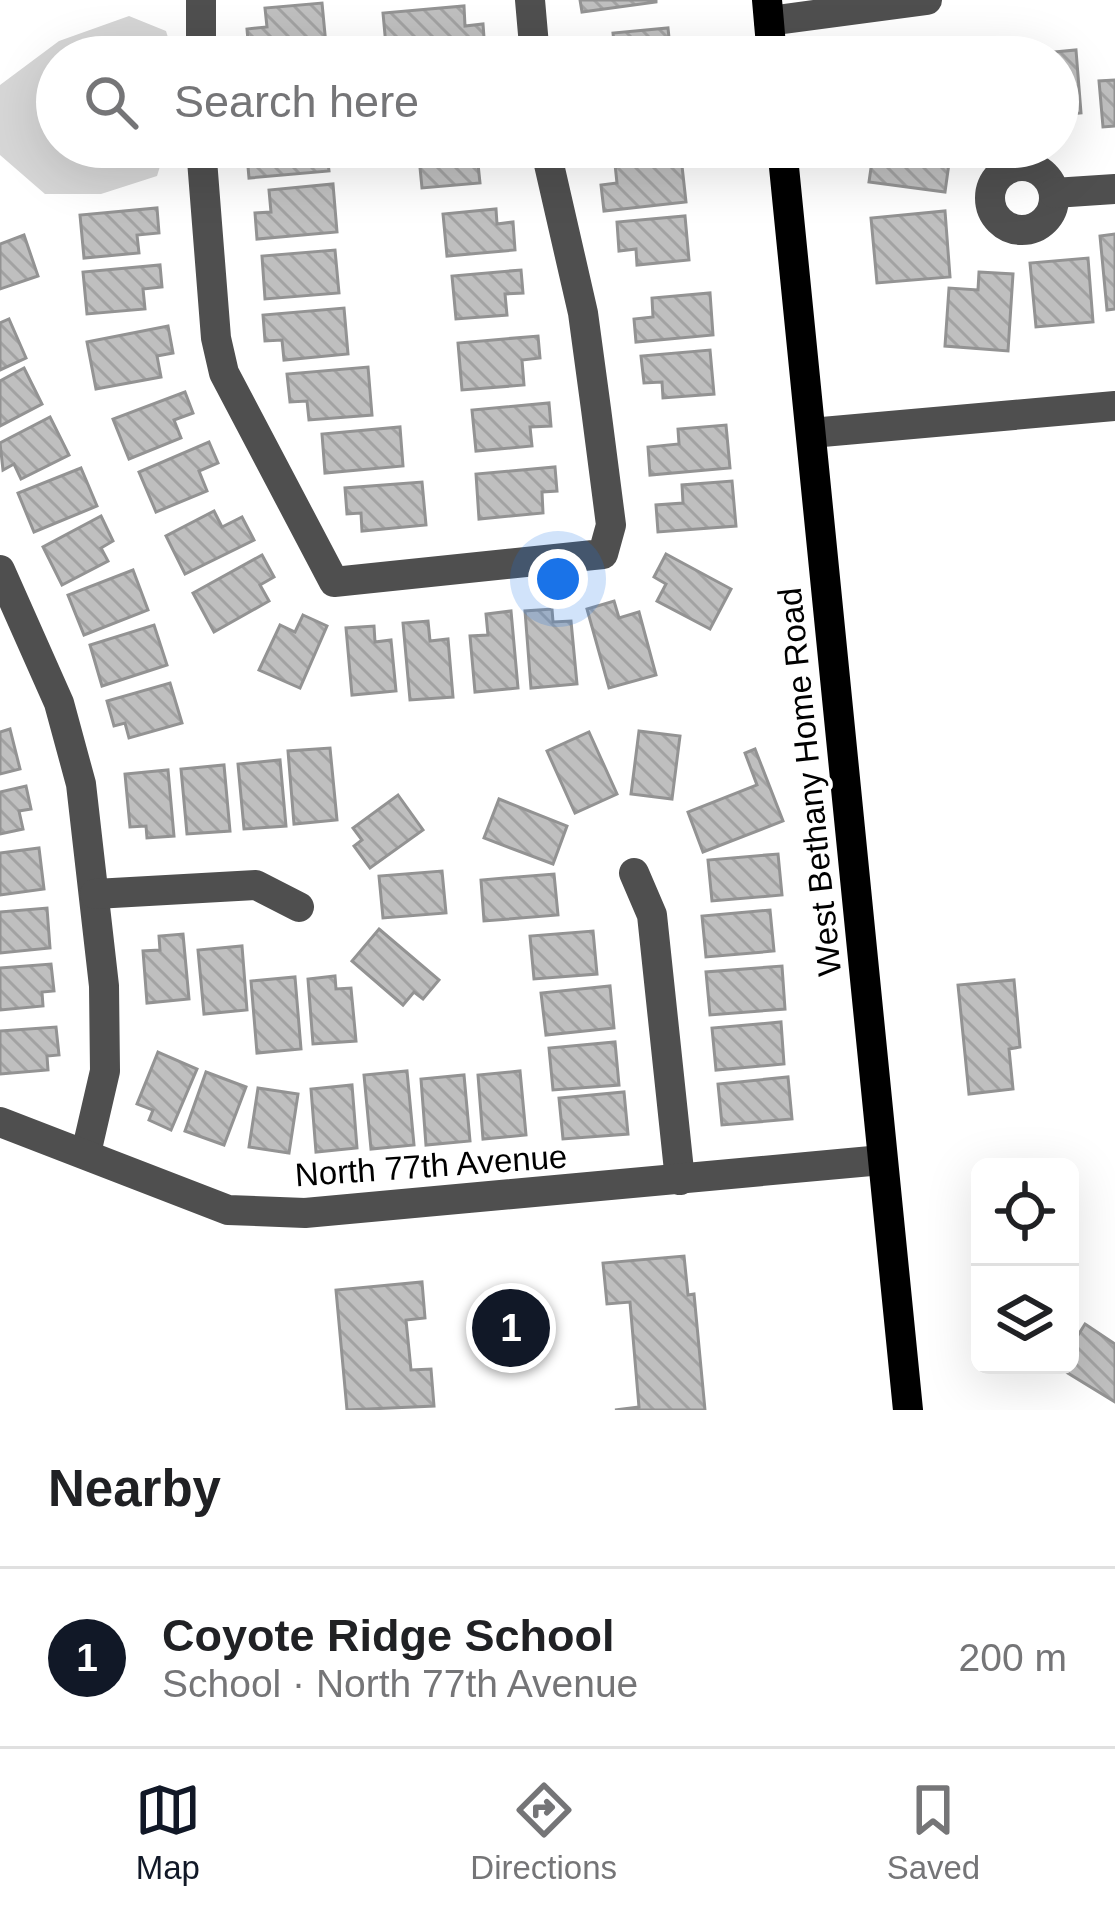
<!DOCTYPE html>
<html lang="en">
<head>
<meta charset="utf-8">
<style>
  body { margin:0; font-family:Arial,sans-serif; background:#f6f6f6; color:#202124 }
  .controls { position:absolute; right:36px; bottom:36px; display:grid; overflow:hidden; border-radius:18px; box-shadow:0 12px 48px #0002 }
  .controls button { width:108px; height:108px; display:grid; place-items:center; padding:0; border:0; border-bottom:3px solid #e0e0e0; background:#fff; color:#202124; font:60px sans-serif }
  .you { position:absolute; left:558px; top:579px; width:42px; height:42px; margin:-30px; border:9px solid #fff; border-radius:50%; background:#1a73e8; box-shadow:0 0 0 18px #1a73e833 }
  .badge { display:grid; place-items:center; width:78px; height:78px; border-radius:50%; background:#111827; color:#fff; font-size:39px; font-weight:700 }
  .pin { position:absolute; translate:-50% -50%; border:6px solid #fff; box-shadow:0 3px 12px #0006 }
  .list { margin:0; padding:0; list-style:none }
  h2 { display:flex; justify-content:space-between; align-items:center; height:156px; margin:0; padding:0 48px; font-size:51px }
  h2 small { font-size:39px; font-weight:400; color:#757577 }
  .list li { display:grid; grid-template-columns:78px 1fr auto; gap:36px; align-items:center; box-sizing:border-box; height:180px; padding:0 48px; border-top:3px solid #e0e0e0 }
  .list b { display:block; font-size:45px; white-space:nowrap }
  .list p { margin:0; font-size:39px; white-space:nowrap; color:#757577 }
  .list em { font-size:39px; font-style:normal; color:#757577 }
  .icon { flex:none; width:66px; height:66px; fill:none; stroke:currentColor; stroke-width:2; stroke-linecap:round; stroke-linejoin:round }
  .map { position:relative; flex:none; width:1115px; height:1410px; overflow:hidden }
  .search { position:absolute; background:#fff; box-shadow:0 12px 48px #0002; left:36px; right:36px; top:36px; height:132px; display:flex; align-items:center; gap:30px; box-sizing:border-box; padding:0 42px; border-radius:66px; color:#757577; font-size:45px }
  .sheet { height:336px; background:#fff }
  nav { display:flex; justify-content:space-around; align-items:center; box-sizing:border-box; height:168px; border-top:3px solid #e0e0e0; background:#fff; font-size:33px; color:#757577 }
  nav a { display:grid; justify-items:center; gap:6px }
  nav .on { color:#111827 }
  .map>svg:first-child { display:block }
  .park { fill:#d6d6d6 }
  .building { fill:url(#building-back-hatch); stroke:#939393; stroke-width:3 }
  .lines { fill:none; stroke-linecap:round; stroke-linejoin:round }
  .minor { stroke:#4f4f4f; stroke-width:30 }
  .major { stroke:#000; stroke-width:30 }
  .labels { text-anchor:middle; stroke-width:9; stroke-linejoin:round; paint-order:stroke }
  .street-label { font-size:33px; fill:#000; stroke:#fff }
</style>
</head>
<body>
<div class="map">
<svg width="1115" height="1410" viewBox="0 0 1115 1410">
  <defs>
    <pattern id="building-back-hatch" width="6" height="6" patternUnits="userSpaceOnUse" patternTransform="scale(3)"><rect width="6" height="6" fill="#bfbfbf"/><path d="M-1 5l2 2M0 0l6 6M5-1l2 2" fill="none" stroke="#a2a2a2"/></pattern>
  </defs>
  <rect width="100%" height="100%" fill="#fff"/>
  <!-- park -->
  <polygon class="park" points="129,16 166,31 174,57 57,57 57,147 166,147 157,176 101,194 45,194 0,155 0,85 59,41"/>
  <!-- building -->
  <g class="building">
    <polygon points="580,0 656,0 656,2 582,12"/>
    <polygon points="322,3 326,45 249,52 247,29 267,27 265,8"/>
    <polygon points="464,6 465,26 483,24 485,51 387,57 383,13"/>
    <polygon points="668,28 671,57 594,57 615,52 613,33"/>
    <polygon points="1076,50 1081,113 1058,115 1058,57 1044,53"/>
    <polygon points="1115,80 1115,126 1103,127 1099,81"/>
    <polygon points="268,147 326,147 329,171 249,178 247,155 268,153"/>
    <polygon points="418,147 497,147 498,162 478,164 480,183 422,188"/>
    <polygon points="874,147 937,147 936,154 950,156 945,192 869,182"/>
    <polygon points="681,157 686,202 604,211 601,185 617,183 615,164"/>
    <polygon points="333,184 337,232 257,239 255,213 271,212 269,190"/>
    <polygon points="157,208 159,233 137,235 139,253 84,258 80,215"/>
    <polygon points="496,209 497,224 513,222 515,250 447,256 443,214"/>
    <polygon points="945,211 950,277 877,283 871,218"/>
    <polygon points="685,216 689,260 637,265 636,249 619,251 617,222"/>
    <polygon points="1115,234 1115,309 1107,310 1100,236"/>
    <polygon points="24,235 38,276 0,289 0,244"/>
    <polygon points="335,250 339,293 265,299 262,256"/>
    <polygon points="1088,258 1093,322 1036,327 1030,263"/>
    <polygon points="160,265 162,287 143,289 145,309 87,314 83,272"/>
    <polygon points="521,270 523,293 505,294 507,315 456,319 452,276"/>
    <polygon points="979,272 1013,274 1008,351 945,346 949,288 978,290"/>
    <polygon points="710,293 713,335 636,342 634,319 653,317 652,298"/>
    <polygon points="344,308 348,354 284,360 282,340 265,341 263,315"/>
    <polygon points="9,319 26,358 0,370 0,323"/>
    <polygon points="168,326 173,353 157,356 161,377 96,389 87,342"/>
    <polygon points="538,336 540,358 522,360 524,385 462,390 458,343"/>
    <polygon points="710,350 714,394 663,398 662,382 644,383 641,356"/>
    <polygon points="368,367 372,415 309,420 307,401 290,402 287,374"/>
    <polygon points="24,368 42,404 0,426 0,381"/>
    <polygon points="185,392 193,413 174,420 181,438 129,459 113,419"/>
    <polygon points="549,403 551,426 530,427 532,446 476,451 472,410"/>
    <polygon points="50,417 69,455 21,479 14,464 3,470 0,443"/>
    <polygon points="726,425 730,468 650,475 648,447 679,444 678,429"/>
    <polygon points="400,427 403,466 325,473 322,434"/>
    <polygon points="209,442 218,463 199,471 207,491 156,512 139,472"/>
    <polygon points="555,467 557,491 542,492 543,513 479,519 476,474"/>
    <polygon points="81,468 97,506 34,532 18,493"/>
    <polygon points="732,481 736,526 658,532 656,505 683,503 682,485"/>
    <polygon points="422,482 426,525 362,531 361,513 347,514 345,488"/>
    <polygon points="214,511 222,527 242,517 254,540 185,574 166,536"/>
    <polygon points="101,516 113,541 101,548 108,561 62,585 43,547"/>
    <polygon points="666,554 731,589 710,629 657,601 666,584 654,577"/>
    <polygon points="262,555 274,577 260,585 269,601 214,632 193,593"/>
    <polygon points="133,570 148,610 84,635 68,595"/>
    <polygon points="614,601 619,618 639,612 656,675 609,688 587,609"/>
    <polygon points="552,609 553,622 571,621 577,684 531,688 525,611"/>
    <polygon points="511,611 518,688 475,692 470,636 488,635 486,614"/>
    <polygon points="303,615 327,626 300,688 259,670 280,625 295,632"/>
    <polygon points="428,621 430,641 448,639 453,697 410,700 403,623"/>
    <polygon points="154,625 167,665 102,686 90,645"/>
    <polygon points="374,626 375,642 391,640 396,691 352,695 346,628"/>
    <polygon points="170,683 182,723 129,738 125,723 114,726 107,701"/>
    <polygon points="10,729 20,769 0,774 0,732"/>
    <polygon points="639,731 680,736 672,799 631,794"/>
    <polygon points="589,732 617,794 575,813 547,751"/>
    <polygon points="330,748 337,820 294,824 288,751"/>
    <polygon points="755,749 783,821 703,852 688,812 757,785 745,753"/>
    <polygon points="280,760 286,826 244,829 238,764"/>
    <polygon points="224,765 230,831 187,834 181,769"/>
    <polygon points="168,770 174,836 147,838 146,826 130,827 125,774"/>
    <polygon points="26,786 31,809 19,811 23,829 0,834 0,792"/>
    <polygon points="398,795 423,830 370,868 354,846 362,840 353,828"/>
    <polygon points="499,799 567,826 553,864 484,838"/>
    <polygon points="39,848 44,889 0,895 0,853"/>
    <polygon points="778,854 782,895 712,901 708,860"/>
    <polygon points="442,871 446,913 383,918 379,876"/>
    <polygon points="554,874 558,915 484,921 481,880"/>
    <polygon points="47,908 50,948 0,953 0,912"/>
    <polygon points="770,910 774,951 706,957 702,916"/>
    <polygon points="379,929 439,980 423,999 414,992 403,1005 352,961"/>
    <polygon points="593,931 597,974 534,979 530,936"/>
    <polygon points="183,934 189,999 147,1003 143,951 160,950 159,936"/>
    <polygon points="242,946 247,1010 204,1014 198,950"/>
    <polygon points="51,964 54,991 42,992 43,1006 0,1010 0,968"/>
    <polygon points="782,966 785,1009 710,1015 706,972"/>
    <polygon points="335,976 336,989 351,988 356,1041 313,1044 308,979"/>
    <polygon points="295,977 301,1049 257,1053 251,981"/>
    <polygon points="1014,980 1020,1047 1009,1049 1013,1089 969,1094 958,985"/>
    <polygon points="610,986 614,1028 546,1035 541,993"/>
    <polygon points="781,1022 784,1064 716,1070 712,1028"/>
    <polygon points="56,1027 59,1055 47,1056 48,1070 0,1074 0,1031"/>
    <polygon points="615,1042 619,1085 553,1090 549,1048"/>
    <polygon points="158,1052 197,1069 171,1130 149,1120 153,1110 137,1104"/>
    <polygon points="407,1071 414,1145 371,1149 364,1075"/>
    <polygon points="520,1071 526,1135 483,1139 478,1075"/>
    <polygon points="206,1072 246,1087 224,1145 185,1131"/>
    <polygon points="464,1075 470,1141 426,1145 421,1079"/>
    <polygon points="788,1077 792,1119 722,1125 718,1084"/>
    <polygon points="352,1085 357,1148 316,1152 311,1089"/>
    <polygon points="258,1088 298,1094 289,1153 249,1147"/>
    <polygon points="624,1092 628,1134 563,1139 559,1098"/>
    <polygon points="684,1256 688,1295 694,1294 705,1410 615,1410 639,1407 630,1302 607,1304 603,1263"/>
    <polygon points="422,1282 425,1318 406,1320 411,1370 431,1369 434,1406 347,1410 336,1290"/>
    <polygon points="1085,1324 1115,1344 1115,1402 1058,1367 1070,1365 1070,1348"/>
  </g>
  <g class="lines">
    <!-- minor -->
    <g class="minor">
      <polyline points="530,0 535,57"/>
      <polyline points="769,21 927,0"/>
      <polyline points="201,57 201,0"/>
      <polyline points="201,147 216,338 224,373 334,582 603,554 611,525 596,409 583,313 545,147"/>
      <circle cx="1022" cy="198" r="32"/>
      <polyline points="1054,193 1115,189"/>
      <polyline points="811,433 1115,406"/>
      <polyline points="0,570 59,703 81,784 104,986 105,1071 86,1153"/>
      <polyline points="634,873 652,915 680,1180"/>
      <polyline points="95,894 256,885 299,907"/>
      <polyline points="0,1122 228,1210 305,1213 882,1160"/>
    </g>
    <!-- major -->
    <g class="major">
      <polyline points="767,0 772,57"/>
      <polyline points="782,147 908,1410"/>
    </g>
  </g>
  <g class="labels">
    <!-- street labels -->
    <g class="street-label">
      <text transform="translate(809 782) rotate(-96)" y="12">West Bethany Home Road</text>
      <text transform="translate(431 1165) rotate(-4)" y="12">North 77th Avenue</text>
    </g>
  </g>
</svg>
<div class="controls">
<button><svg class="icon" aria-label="locate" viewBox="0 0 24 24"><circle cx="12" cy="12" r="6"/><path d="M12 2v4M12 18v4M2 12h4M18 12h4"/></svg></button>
<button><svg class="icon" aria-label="layers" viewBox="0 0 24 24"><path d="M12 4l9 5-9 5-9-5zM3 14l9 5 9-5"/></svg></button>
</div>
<div class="you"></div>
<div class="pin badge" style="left:511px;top:1328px">1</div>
<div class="search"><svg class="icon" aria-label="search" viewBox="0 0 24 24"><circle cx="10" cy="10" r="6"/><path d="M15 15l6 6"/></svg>Search here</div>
</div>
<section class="sheet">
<h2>Nearby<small></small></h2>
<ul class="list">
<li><span class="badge">1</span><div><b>Coyote Ridge School</b><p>School · North 77th Avenue</p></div><em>200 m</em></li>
</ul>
</section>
<nav>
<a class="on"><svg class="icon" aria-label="map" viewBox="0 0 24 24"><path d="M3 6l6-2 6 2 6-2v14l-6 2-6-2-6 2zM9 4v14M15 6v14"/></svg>Map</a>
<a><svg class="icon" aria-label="directions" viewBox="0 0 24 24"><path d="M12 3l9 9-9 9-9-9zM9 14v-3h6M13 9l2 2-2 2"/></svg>Directions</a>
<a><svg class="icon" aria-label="saved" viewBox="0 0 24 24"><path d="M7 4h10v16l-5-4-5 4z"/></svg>Saved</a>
</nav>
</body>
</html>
